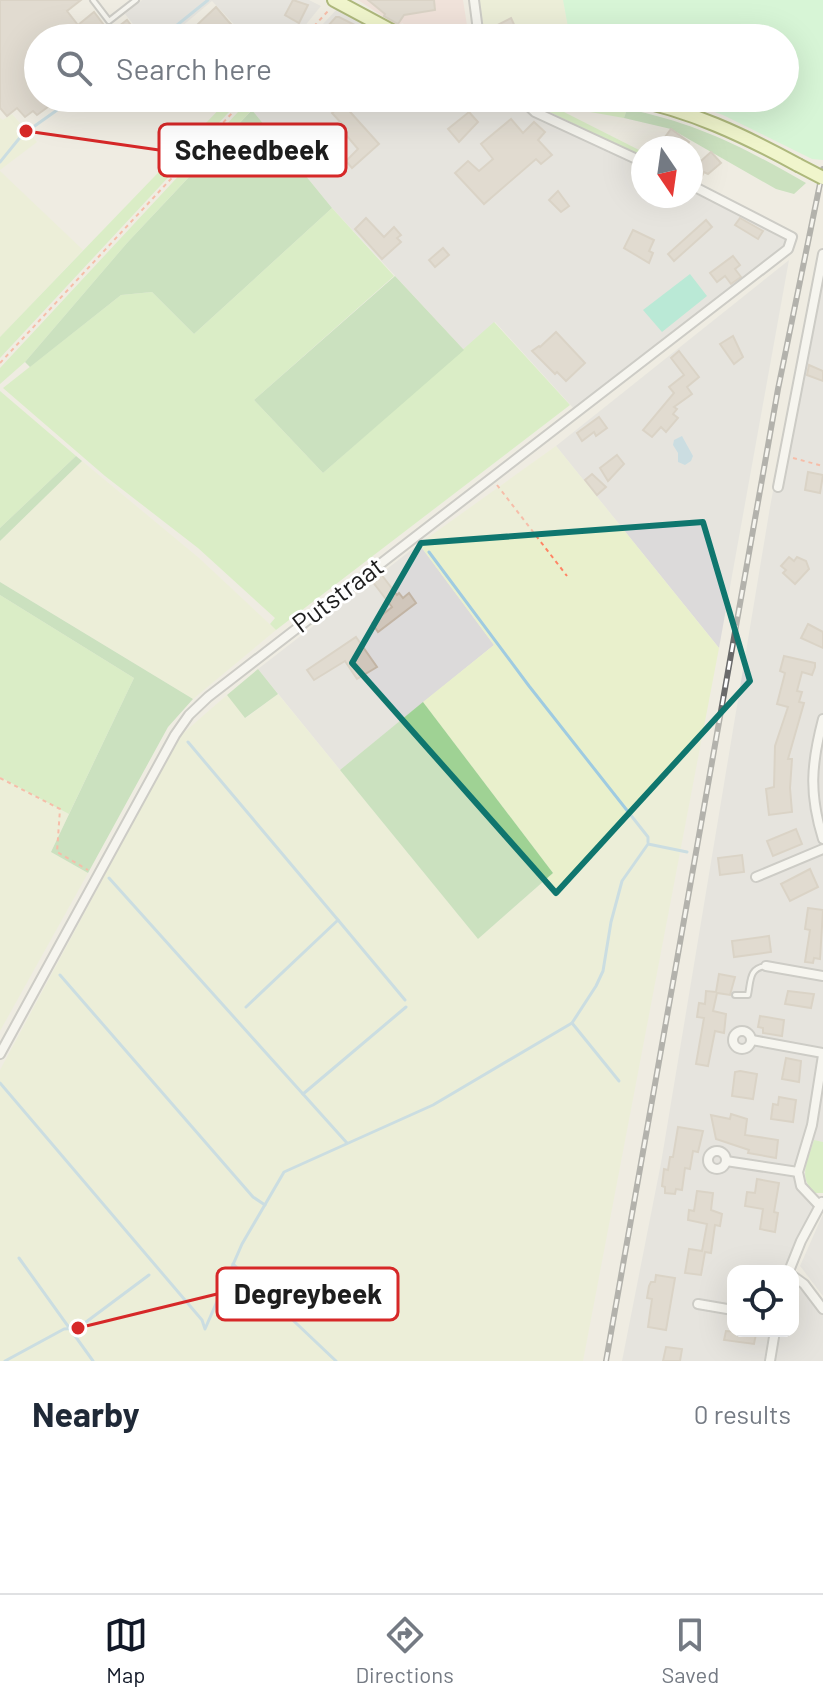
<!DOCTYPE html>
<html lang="en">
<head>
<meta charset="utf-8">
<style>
  body { margin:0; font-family:Barlow,sans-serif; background:#f2f2f3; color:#1f2937 }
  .controls { position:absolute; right:24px; bottom:24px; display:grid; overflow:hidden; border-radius:16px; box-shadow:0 8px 32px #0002 }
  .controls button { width:72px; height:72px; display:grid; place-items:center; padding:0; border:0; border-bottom:2px solid #e0e1e3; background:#fff; color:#1f2937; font:40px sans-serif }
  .compass { position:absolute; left:631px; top:136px; width:72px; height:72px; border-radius:50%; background:#fff; box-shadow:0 8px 32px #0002; rotate:167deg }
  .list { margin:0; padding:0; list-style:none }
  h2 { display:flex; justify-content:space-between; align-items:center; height:104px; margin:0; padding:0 32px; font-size:34px }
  h2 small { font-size:26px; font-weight:400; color:#747a83 }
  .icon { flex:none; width:44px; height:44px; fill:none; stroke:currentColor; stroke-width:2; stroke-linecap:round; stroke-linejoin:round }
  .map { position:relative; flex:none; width:823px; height:1361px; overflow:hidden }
  .search { position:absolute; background:#fff; box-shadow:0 8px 32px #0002; left:24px; right:24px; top:24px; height:88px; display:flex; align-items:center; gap:20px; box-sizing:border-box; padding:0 28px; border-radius:44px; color:#747a83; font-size:30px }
  .sheet { height:232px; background:#fff }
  nav { display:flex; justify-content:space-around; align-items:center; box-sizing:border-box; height:112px; border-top:2px solid #e0e1e3; background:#fff; font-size:22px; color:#747a83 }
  nav a { display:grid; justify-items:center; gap:4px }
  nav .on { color:#111827 }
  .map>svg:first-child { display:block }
  .residential { fill:#dcdada }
  .commercial { fill:#f2d5d0 }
  .farmland { fill:#e9f0cc }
  .grass { fill:#c0eea4 }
  .forest { fill:#9fd294 }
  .park { fill:#bbfec7 }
  .pitch { fill:#7ae5c7 }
  .water { fill:#9fcbe1 }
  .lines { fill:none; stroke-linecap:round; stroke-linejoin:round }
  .stream { stroke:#9fcbe1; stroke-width:3 }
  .building { fill:#d0c6bb; stroke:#c2b4a4; stroke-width:2 }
  .lane-casing { stroke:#a4a4a4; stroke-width:8 }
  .street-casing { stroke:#a4a4a4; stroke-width:12 }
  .secondary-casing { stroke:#5f7900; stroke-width:16 }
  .path { stroke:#ff8464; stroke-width:2; stroke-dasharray:4 4; stroke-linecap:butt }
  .lane { stroke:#fff; stroke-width:4 }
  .street { stroke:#fff; stroke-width:8 }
  .secondary { stroke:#f2feb1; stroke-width:12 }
  .rail-casing { stroke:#6b6b6b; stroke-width:6 }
  .rail { stroke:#fff; stroke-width:3; stroke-dasharray:9; stroke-linecap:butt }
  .secondary-bridge-casing { stroke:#5f7900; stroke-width:16; stroke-linecap:butt }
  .secondary-bridge { stroke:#f2feb1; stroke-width:12 }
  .marked { fill:none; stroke:#0f766e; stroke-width:6; stroke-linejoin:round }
  .labels { text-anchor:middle; stroke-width:6; stroke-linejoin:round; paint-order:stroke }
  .street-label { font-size:26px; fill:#1d1d1d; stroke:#fff }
  .leader { fill:none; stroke:#d62828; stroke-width:3 }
  .callout-dot { fill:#d62828; stroke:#fff; stroke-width:3 }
  .callout { fill:#fff; stroke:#d62828; stroke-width:3 }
  .callout-label { font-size:28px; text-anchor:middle; font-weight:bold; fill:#1d1d1d }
</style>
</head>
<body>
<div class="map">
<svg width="823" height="1361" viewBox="0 0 823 1361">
  <rect width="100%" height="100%" fill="#efece2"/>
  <!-- residential -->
  <g class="residential">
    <polygon points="142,0 309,0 321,6 295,38 247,38 212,1 168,38 144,38 125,14"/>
    <polygon points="337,9 393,38 310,38"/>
    <polygon points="263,98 502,98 643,167 643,196 691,196 691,190 785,238 785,246 575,410 495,322 464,350 332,208 252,110"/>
    <polygon points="789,260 719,648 556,446"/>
    <polygon points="816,261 823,264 823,1142 804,1139 793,1176 814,1207 783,1271 733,1271 733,1331 793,1331 793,1283 803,1288 823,1315 823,1361 622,1361 661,1163 770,507"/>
    <polygon points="419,544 494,645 340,770 258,669"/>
    <polygon points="823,1214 823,1296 800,1266"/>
  </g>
  <!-- commercial -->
  <polygon class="commercial" points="358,0 463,0 469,38 431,38 402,23 399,27"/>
  <!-- farmland -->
  <g class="farmland">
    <polygon points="478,0 563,0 570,38 486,38"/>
    <polygon points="12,114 37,142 0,170 0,118 3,120"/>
    <polygon points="0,171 83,250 0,337"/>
    <polygon points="556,446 719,648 583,1361 0,1361 0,1070 179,737 205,714 227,695 246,718 278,694 478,939 553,873 423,702 494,645 419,544"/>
    <polygon points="82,461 199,558 276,630 193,699 0,582 0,541"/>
    <polygon points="0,777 69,814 51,852 88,873 0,1031"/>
  </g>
  <!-- grass -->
  <g class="grass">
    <polygon points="230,98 242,98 0,358 0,337"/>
    <polygon points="251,98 263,98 127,243 25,362 0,384 0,368"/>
    <polygon points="535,99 627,109 624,118 562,107 560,110 643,152 643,157 537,106 534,104"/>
    <polygon points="332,208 394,276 254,400 323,473 494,322 570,405 276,630 270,624 275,618 198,548 105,476 3,388 121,295 152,292 194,334"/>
    <polygon points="0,391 76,456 0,528"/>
    <polygon points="0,595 134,678 69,814 0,777"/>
    <path d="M814 1140 823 1142V1193H815C797 1178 808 1159 814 1140Z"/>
  </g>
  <!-- forest -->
  <g class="forest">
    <path d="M627 109C697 123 745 148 806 183L794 194 776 189 671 129 624 118Z"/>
    <polygon points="252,110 332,208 194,334 152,292 121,295 30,367 25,362 127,243"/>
    <polygon points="395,276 464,350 323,473 254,400"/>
    <polygon points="76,456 82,461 0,541 0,528"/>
    <polygon points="0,582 193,699 168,727 88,873 51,852 134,678 0,595"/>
    <polygon points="258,669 278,694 245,718 227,695"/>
    <polygon points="423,702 553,873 478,939 340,770"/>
  </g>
  <!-- park -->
  <polygon class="park" points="563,0 823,0 823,160 812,159 723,115 675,98 785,98 785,38 570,38"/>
  <!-- pitch -->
  <polygon class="pitch" points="690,274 707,296 662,332 643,310"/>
  <!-- water -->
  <polygon class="water" points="682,436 693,456 691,461 685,465 678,462 678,453 673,445 674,440"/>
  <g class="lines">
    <!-- stream -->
    <g class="stream">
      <polyline points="161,38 208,0"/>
      <polyline points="0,162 22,135 74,98"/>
      <polyline points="429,552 529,686 648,837 648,842"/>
      <polyline points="188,742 338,920"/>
      <polyline points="109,878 347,1143"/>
      <polyline points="60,975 253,1197 265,1205"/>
      <polyline points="246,1007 338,920 405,1000"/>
      <polyline points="572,1023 619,1081"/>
      <polyline points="0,1083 202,1320 205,1329 242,1244 284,1172 433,1105 572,1023 596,986 603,971 611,922 622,881 648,844 687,852"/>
      <polyline points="303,1094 406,1007"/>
      <polyline points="19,1258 93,1361"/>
      <polyline points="233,1264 253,1282"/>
      <polyline points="258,1287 336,1361"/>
      <polyline points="5,1361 64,1329 78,1328 149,1275"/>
    </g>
  </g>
  <!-- building -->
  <g class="building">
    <polygon points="0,0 81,0 67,11 78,25 94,12 110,33 127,20 136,32 134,34 137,38 38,38 38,98 60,98 37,115 33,111 25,117 17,108 7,116 0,108"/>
    <polygon points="293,0 308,5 299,23 285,15"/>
    <polygon points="368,0 434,0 435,10 404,15 398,24 384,16 385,14"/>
    <polygon points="216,7 228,21 244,38 211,38 198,24"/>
    <polygon points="336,17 339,17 367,31 360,38 317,38"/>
    <polygon points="511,18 518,33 508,38 490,38 486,31"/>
    <polygon points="343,104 379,144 352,168 346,161 358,149 341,129 344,126 332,113"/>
    <polygon points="469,112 478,122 459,142 448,129"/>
    <polygon points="511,119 523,133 534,122 545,132 538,140 552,155 541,164 536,159 484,204 455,173 468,161 479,171 493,159 481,144"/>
    <polygon points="671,129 689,142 685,148 665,148 660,144"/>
    <polygon points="691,152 701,161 711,152 721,163 708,174 704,172 700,180 691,176"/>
    <polygon points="558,191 569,206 561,212 549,200"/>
    <polygon points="366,218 384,237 394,227 401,235 397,238 401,242 382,259 355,229"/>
    <polygon points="740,218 763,231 758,239 735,225"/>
    <polygon points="706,220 712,227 674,261 668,254"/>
    <polygon points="633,230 654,240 649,251 653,253 649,263 624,248"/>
    <polygon points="443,248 449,255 435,267 429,260"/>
    <polygon points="733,256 740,265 735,269 741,277 731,284 725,276 717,282 710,273"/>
    <polygon points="556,332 585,363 566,381 557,372 555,374 532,351 539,346 540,347"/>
    <polygon points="733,336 743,357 734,364 720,344"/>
    <polygon points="679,351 699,377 687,387 692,394 674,407 677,409 673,414 678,418 666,432 661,427 652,437 643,430 674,393 669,387 684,375 671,358"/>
    <polygon points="809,365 823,371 823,381 807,375"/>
    <polygon points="599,417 607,428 596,436 594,432 582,441 577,433"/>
    <polygon points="617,455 624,464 608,481 600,468"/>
    <polygon points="808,472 823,475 820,493 805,490"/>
    <polygon points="592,474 606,487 597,495 585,480"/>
    <polygon points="789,557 794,561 797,557 806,561 809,569 795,584 783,573 786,570 781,566"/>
    <polygon points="381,574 397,595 399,593 403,598 409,593 416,603 378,632 372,623 392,607 372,581"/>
    <polygon points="808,624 823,632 823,648 801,638"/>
    <polygon points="356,637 377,667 357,679 345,661 314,680 307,670"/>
    <polygon points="784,656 815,663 815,667 812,675 802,672 797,691 802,692 799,702 804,703 788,759 792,759 790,788 792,812 769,815 766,789 774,787 775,746 788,707 777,704 785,673 780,671"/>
    <polygon points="796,829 802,844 773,856 767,841"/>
    <polygon points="742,855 744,872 720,875 718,858"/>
    <polygon points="810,869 818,887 790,901 781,884"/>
    <polygon points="808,908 823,910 820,959 814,958 813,963 805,962 810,930 805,929"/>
    <polygon points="769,936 771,952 734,957 732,941"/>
    <polygon points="719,974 735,977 730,995 717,993 713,1011 726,1014 724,1033 715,1031 708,1066 696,1064 704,1018 697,1017 699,1003 705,1004 706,991 716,992"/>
    <polygon points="788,991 814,994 811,1008 785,1004"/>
    <polygon points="760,1016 784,1020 782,1036 763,1033 763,1028 758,1027"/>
    <polygon points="786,1058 801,1061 799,1082 782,1079"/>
    <polygon points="740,1071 757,1074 753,1099 732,1096 735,1072"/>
    <polygon points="779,1097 796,1100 793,1122 771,1119 773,1104 778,1105"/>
    <polygon points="731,1114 747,1119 745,1135 778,1140 776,1158 748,1153 749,1150 716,1139 711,1115 730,1119"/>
    <polygon points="678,1127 703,1131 698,1152 693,1151 690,1169 685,1168 682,1190 676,1189 675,1194 665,1193 665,1187 662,1186 664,1169 668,1170 670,1157 673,1157"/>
    <polygon points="757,1179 779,1183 774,1212 778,1213 775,1232 760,1229 763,1209 745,1206 747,1192 755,1193"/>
    <polygon points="697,1191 713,1193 711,1210 722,1214 720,1226 715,1225 711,1253 705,1252 701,1275 685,1273 689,1249 702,1251 707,1224 688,1220 689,1210 694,1211"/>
    <polygon points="656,1275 675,1278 666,1330 648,1327 652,1299 647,1298 649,1286 651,1282 655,1282"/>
    <polygon points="726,1331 756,1334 754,1344 724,1340"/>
    <polygon points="666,1347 682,1349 680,1361 663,1361"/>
  </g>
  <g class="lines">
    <defs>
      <g id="lane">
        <polyline points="93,0 109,21 136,0"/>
        <path d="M735 995H748C751 980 749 968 766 966"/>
      </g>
      <g id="street">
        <polyline points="474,0 479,38"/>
        <polyline points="520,98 535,112 643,162"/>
        <polyline points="778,487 823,254"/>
        <path d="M823 719C811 765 809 794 823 839"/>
        <polyline points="756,877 823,849"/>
        <polyline points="766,966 823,976"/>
        <circle cx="742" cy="1040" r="9"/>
        <polyline points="752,1040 823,1053"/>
        <polyline points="0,1054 175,735 189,715 208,697 788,249 792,237 691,185"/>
        <circle cx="717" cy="1160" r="9"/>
        <polyline points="726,1161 798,1172"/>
        <polyline points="819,1205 801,1186 798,1172 812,1125 823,1055"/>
        <polyline points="789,1271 801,1241 822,1202"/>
        <polyline points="793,1276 804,1284 823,1309"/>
        <polyline points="698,1304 733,1310"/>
        <polyline points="770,1361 775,1331"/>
      </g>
      <g id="secondary">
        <polyline points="334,0 405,38"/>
        <path d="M628 98C690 110 743 135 798 165"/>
      </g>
    </defs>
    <!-- lane casing -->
    <use href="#lane" class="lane-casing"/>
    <!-- street casing -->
    <use href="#street" class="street-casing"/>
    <!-- secondary casing -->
    <use href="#secondary" class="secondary-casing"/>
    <!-- path -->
    <g class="path">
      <polyline points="303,38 329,10"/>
      <polyline points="0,363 246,98"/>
      <polyline points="793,458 823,466"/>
      <polyline points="497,485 567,576"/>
      <polyline points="0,778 60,809 57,852 88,870"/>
    </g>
    <!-- lane -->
    <use href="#lane" class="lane"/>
    <!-- street -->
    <use href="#street" class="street"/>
    <!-- secondary -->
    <use href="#secondary" class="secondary"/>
    <defs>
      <polyline id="rail" points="606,1361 778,389 823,169"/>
    </defs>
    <!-- rail casing -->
    <use href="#rail" class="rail-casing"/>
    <!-- rail -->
    <use href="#rail" class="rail"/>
    <defs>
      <polyline id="secondary-bridge" points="798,165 823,178"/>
    </defs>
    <!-- secondary-bridge casing -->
    <use href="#secondary-bridge" class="secondary-bridge-casing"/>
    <!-- secondary-bridge -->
    <use href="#secondary-bridge" class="secondary-bridge"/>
  </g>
  <!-- marked area -->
  <path d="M0 0H823V1361H0ZM703 522 750 681 556 893 352 663 421 543Z" fill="#efece2" fill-opacity=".55" fill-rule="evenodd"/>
  <path class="marked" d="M703 522 750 681 556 893 352 663 421 543Z"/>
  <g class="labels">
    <!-- street labels -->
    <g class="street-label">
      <text transform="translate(338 595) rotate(-37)" y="9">Putstraat</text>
    </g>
  </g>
  <!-- callouts -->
  <path class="leader" d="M26 131L159 150M78 1328L217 1294"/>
  <g class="callout-dot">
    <circle cx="26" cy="131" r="8"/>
    <circle cx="78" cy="1328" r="8"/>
  </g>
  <g class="callout">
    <rect x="159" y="124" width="187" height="52" rx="8"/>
    <rect x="217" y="1268" width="181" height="52" rx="8"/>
  </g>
  <g class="callout-label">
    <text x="252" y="160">Scheedbeek</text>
    <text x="308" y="1304">Degreybeek</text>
  </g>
</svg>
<div class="controls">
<button><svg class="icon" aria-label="locate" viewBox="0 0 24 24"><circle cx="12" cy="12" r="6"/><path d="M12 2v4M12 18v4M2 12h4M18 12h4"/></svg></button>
</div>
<svg class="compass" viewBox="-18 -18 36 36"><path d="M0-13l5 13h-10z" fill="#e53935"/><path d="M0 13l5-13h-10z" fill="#747a83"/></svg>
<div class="search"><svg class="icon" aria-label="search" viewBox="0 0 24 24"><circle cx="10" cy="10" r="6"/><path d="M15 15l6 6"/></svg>Search here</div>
</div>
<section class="sheet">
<h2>Nearby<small>0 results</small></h2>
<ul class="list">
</ul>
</section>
<nav>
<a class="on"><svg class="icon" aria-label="map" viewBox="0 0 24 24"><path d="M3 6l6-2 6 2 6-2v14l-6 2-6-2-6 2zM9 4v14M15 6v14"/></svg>Map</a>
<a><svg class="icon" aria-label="directions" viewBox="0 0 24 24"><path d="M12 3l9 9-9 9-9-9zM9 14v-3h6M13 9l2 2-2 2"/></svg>Directions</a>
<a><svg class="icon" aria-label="saved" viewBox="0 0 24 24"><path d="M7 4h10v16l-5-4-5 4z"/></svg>Saved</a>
</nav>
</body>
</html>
